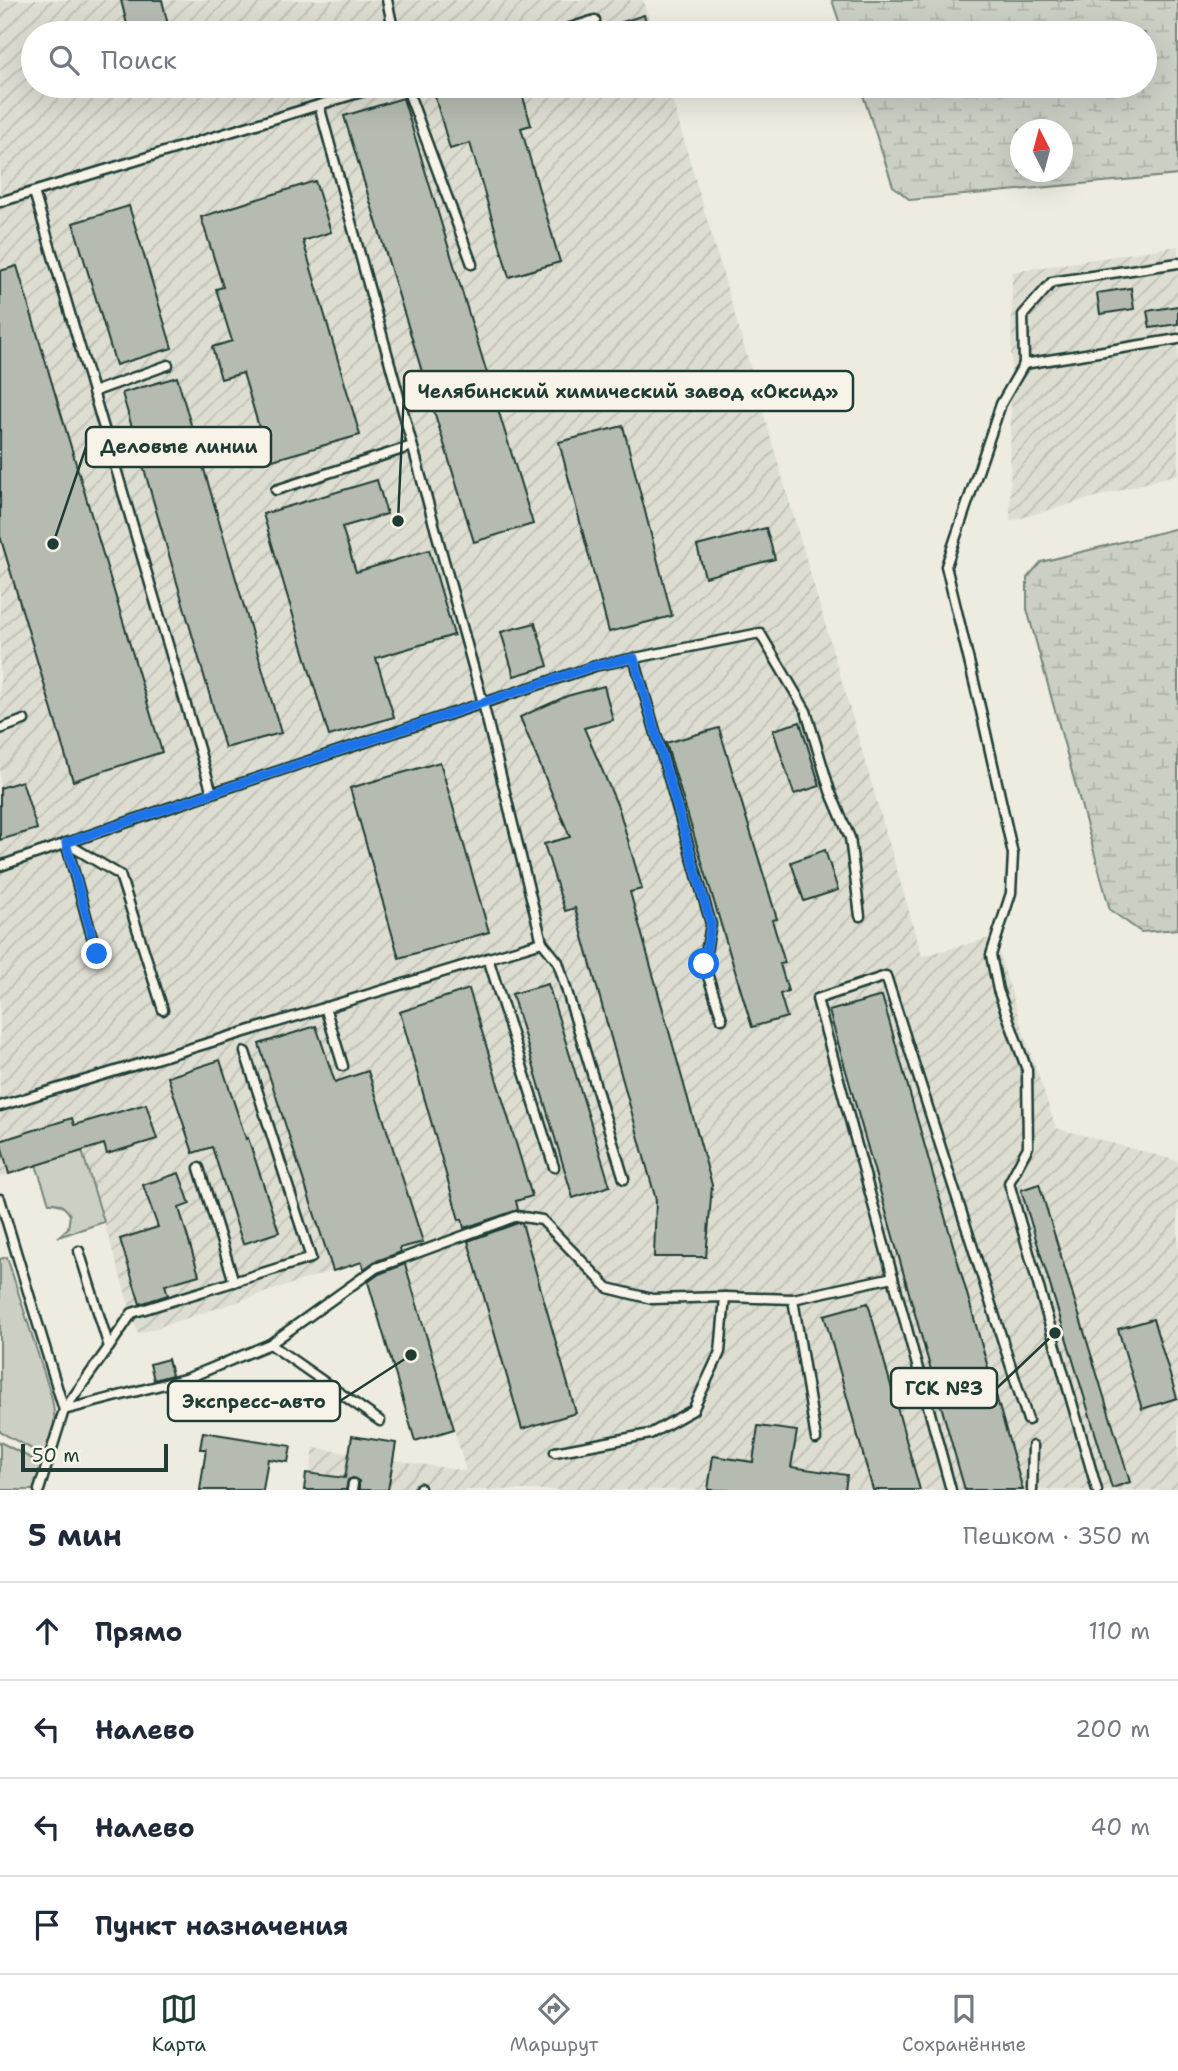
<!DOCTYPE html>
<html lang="ru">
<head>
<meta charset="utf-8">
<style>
  body { margin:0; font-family:"Shantell Sans",sans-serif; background:#f2f2f3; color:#1f2937 }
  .compass { position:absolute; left:1010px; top:119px; width:63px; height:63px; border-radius:50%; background:#fff; box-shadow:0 7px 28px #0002; rotate:354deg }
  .scale { position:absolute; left:21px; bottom:18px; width:147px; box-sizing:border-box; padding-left:7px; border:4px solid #1f3d34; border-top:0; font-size:19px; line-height:24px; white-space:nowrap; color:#1f3d34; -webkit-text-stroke:5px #f7f3e8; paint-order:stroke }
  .stop { position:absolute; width:21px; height:21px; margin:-16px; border:5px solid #1a73e8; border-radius:50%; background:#fff }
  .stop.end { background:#1a73e8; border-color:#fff; box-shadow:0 2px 7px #0008 }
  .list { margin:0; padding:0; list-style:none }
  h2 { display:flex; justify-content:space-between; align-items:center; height:91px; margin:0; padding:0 28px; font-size:30px }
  h2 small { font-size:23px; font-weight:400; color:#747a83 }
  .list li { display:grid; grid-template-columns:46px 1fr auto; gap:21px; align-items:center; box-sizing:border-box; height:98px; padding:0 28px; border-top:2px solid #e0e1e3 }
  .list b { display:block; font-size:26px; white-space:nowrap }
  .list em { font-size:23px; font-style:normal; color:#747a83 }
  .icon { flex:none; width:38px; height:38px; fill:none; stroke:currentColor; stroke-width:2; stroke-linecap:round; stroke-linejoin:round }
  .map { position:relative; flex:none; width:1178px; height:1490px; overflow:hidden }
  .search { position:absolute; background:#fff; box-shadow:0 7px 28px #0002; left:21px; right:21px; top:21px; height:77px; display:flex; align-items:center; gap:18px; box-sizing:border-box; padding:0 24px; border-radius:38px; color:#747a83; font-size:26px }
  .sheet { height:483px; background:#fff }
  nav { display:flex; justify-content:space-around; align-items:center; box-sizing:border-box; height:98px; border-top:2px solid #e0e1e3; background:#fff; font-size:19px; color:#747a83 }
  nav a { display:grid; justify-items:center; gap:4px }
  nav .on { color:#1f3d34 }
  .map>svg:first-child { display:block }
  .industrial { fill:url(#industrial-furrows) }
  .green { fill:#cccfc4; stroke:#76867c; stroke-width:2 }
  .wetland { fill:url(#wetland-marsh); stroke:#76867c; stroke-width:2; fill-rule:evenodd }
  .building { fill:#b5bbb0; stroke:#1f3d34; stroke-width:2 }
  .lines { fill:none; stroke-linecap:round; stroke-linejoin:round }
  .service-casing { stroke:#1f3d34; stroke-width:13 }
  .service { stroke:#f7f3e8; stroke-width:8 }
  .route { stroke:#1a73e8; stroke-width:9 }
  .leader { fill:none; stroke:#1f3d34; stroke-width:2.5 }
  .callout-dot { fill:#1f3d34; stroke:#f7f3e8; stroke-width:2.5 }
  .callout { fill:#f7f3e8; stroke:#1f3d34; stroke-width:2.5 }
  .callout-label { font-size:19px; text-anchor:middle; font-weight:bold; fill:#1f3d34 }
</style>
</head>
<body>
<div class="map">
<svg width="1178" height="1490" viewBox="0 0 1178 1490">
  <defs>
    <pattern id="industrial-furrows" width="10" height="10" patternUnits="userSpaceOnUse" patternTransform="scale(1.75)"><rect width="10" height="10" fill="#ddddd2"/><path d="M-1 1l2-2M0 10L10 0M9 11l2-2" fill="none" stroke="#bdbfb5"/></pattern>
    <pattern id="wetland-marsh" width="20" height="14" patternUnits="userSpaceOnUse" patternTransform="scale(1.75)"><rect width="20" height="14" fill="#cccfc4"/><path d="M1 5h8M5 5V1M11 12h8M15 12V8" fill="none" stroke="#afb3a9"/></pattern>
  </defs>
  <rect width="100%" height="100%" fill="#eeece1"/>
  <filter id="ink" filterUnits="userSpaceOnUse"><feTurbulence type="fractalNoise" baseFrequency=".0143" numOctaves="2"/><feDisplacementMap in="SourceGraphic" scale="14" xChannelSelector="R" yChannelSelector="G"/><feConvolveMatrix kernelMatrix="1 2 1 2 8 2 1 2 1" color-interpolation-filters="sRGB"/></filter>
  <g filter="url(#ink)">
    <!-- industrial -->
    <g class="industrial">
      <polygon points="0,0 643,0 653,33 33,33 33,86 668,86 922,956 994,937 1022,1027 1056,1128 1178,1161 1178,1490 307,1490 314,1448 466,1471 402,1248 138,1334 82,1151 0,1177"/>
      <polygon points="1178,246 1178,474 1010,521 1012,272"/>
    </g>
    <!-- green -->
    <g class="green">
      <path d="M82 1151 104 1222 58 1237 68 1228 70 1215C65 1206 59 1202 49 1203L36 1165Z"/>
      <path d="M7 1257 51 1395C57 1420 55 1433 47 1457L0 1432V1259Z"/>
      <polygon points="0,1442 44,1465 33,1490 0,1490"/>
    </g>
    <!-- wetland -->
    <g class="wetland">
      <path d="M832 0H1178V175L910 200 893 186 860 86H1145V33H843ZM1020 130H1062V172H1020Z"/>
      <polygon points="1178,528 1178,929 1141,932 1110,910 1027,609 1027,578 1041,562"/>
    </g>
    <!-- building -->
    <g class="building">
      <polygon points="121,0 162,0 170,33 129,33"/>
      <polygon points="644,15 649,33 597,33 597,30"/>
      <polygon points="449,86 520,86 531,125 521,128 560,262 509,277 470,143 450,149 433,90"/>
      <polygon points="403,98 533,524 474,542 344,116"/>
      <polygon points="315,181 331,232 303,241 360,435 269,461 243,373 221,379 212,347 232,341 216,289 223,287 201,217"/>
      <polygon points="129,206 172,348 116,365 73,223"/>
      <polygon points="17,266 162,752 73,781 0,536 0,271"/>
      <polygon points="1131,288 1134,309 1100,314 1097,293"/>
      <polygon points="1178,306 1178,324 1150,328 1147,311"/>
      <polygon points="177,377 281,733 225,748 122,393"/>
      <polygon points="623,426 672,616 609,632 559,442"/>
      <polygon points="377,480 387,514 342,527 356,572 429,550 454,635 376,658 394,717 329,736 263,514"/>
      <polygon points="766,528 775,559 705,577 697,546"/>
      <polygon points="535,623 548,666 514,676 501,632"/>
      <polygon points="604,686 613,720 584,728 619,809 642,889 630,892 712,1185 706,1257 654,1257 656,1200 575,908 565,911 544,844 570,837 520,717 567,696"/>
      <polygon points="800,722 820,786 794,794 773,730"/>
      <polygon points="719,728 777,919 772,920 785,963 780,964 788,991 780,994 787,1017 752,1027 666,743"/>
      <polygon points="440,762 489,932 399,958 350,788"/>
      <polygon points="22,781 37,829 0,840 0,788"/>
      <polygon points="825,850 838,890 804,901 791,862"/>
      <polygon points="548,984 610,1186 573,1198 512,994"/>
      <polygon points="469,989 532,1196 516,1201 518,1210 464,1228 462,1219 459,1220 400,1012"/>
      <polygon points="882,996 1023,1490 965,1490 829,1011"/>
      <polygon points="316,1026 335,1082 368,1071 423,1242 400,1248 401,1252 374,1262 364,1269 362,1262 333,1271 259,1044"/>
      <polygon points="220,1060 246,1139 248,1138 279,1232 243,1244 212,1147 193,1153 168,1077"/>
      <polygon points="146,1104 157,1139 107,1154 104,1144 9,1174 0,1141 72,1118 74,1125"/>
      <polygon points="179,1173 190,1204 179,1208 199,1275 165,1285 168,1295 140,1304 120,1239 158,1227 143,1185"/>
      <polygon points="1039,1184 1130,1482 1112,1488 1021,1190"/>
      <polygon points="518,1223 522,1223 576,1413 522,1429 468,1241"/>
      <polygon points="405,1264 454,1429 415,1441 368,1282 379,1274"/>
      <polygon points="868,1303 920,1490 873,1490 824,1315"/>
      <polygon points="1153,1319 1177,1398 1142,1409 1118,1329"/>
      <polygon points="168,1359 172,1375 154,1380 150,1364"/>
      <polygon points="758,1426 797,1431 791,1467 847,1475 845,1490 708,1490 713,1456 753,1462"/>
      <polygon points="203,1432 291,1446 288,1462 268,1459 263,1490 200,1490 206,1449 200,1449"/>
      <polygon points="352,1436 396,1443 388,1490 359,1490 359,1481 353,1478 348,1480 346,1490 304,1490 306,1473 345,1478"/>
    </g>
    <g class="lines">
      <defs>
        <g id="service">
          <polyline points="387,0 394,33"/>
          <polyline points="554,33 595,20"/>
          <polyline points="406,86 472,264"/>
          <polyline points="319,105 483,703 542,942 558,962 624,1179"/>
          <polyline points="34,192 212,793"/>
          <polyline points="0,202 381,86"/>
          <polyline points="1024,364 1023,315 1052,282 1178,263"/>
          <polyline points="93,392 168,365"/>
          <polyline points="276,490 412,446"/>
          <polyline points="634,658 711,924 704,964 722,1019"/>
          <polyline points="0,729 24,720"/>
          <polyline points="0,866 212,793 595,666 760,633 806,711 830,791 850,838 860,916"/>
          <polyline points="97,955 66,843 120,875 163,1010"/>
          <polyline points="488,958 554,1167"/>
          <polyline points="325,1007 343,1066"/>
          <polyline points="0,1106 542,942"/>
          <polyline points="199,1168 234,1282"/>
          <polyline points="0,1199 64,1410 39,1490"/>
          <polyline points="79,1251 109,1347 64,1410 188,1378 270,1344 376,1268 517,1216 542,1220 608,1288 652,1299 725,1297 793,1299 893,1277"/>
          <polyline points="793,1299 816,1439"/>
          <polyline points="270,1344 380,1421"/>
          <polyline points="109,1347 132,1313 311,1258 245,1052"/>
          <polyline points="555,1452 650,1434 693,1410 720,1352 725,1297"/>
          <polyline points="352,1490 353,1484"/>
          <polyline points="419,1490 420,1488"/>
          <polyline points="951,1490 817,999 886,976 1028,1420"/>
          <polyline points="1032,1490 1033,1446"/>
          <polyline points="1097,1490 1009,1183 1028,1147 1027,1070 998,990 991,955 1011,893 1013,854 981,711 946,566 1001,404 1024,364 1178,339"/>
        </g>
      </defs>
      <!-- service casing -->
      <use href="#service" class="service-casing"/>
      <!-- service -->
      <use href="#service" class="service"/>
    </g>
  </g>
  <g class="lines" filter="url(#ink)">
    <!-- route -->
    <polyline class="route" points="97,954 66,843 212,793 594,666 634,658 711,924 704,964"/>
  </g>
  <!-- callouts -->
  <path class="leader" d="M398 521L404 391M53 544L86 447M1055 1333L997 1388M411 1355L340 1401"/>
  <g class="callout-dot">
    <circle cx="398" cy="521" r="7"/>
    <circle cx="53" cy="544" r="7"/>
    <circle cx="1055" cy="1333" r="7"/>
    <circle cx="411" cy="1355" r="7"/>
  </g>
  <g class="callout">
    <rect x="404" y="371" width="449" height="40" rx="7"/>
    <rect x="86" y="427" width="185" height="40" rx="7"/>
    <rect x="891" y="1368" width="106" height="40" rx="7"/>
    <rect x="168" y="1381" width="172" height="40" rx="7"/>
  </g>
  <g class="callout-label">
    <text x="628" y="398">Челябинский химический завод «Оксид»</text>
    <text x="179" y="453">Деловые линии</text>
    <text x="944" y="1395">ГСК №3</text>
    <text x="254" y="1408">Экспресс-авто</text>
  </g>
</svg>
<svg class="compass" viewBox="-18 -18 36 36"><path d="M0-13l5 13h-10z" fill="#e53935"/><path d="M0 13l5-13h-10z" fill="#747a83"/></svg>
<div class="scale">50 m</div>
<div class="stop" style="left:704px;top:964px"></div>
<div class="stop end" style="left:97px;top:954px"></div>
<div class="search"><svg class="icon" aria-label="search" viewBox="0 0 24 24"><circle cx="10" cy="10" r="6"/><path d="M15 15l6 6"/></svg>Поиск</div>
</div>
<section class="sheet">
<h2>5 мин<small>Пешком · 350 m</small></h2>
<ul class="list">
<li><svg class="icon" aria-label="ahead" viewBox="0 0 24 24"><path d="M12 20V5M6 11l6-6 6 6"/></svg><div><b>Прямо</b></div><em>110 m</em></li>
<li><svg class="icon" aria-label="left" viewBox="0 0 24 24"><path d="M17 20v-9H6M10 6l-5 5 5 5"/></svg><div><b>Налево</b></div><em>200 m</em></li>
<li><svg class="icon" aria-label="left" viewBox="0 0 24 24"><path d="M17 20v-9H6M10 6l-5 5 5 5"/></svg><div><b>Налево</b></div><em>40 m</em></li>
<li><svg class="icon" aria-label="arrive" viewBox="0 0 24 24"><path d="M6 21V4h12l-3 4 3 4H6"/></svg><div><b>Пункт назначения</b></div></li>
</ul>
</section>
<nav>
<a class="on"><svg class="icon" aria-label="map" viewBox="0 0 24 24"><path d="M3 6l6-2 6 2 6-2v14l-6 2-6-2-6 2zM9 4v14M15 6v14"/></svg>Карта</a>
<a><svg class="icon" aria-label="directions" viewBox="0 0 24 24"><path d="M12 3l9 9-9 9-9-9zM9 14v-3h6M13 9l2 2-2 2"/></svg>Маршрут</a>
<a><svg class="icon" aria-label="saved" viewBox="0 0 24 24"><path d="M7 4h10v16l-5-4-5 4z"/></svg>Сохранённые</a>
</nav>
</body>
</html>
